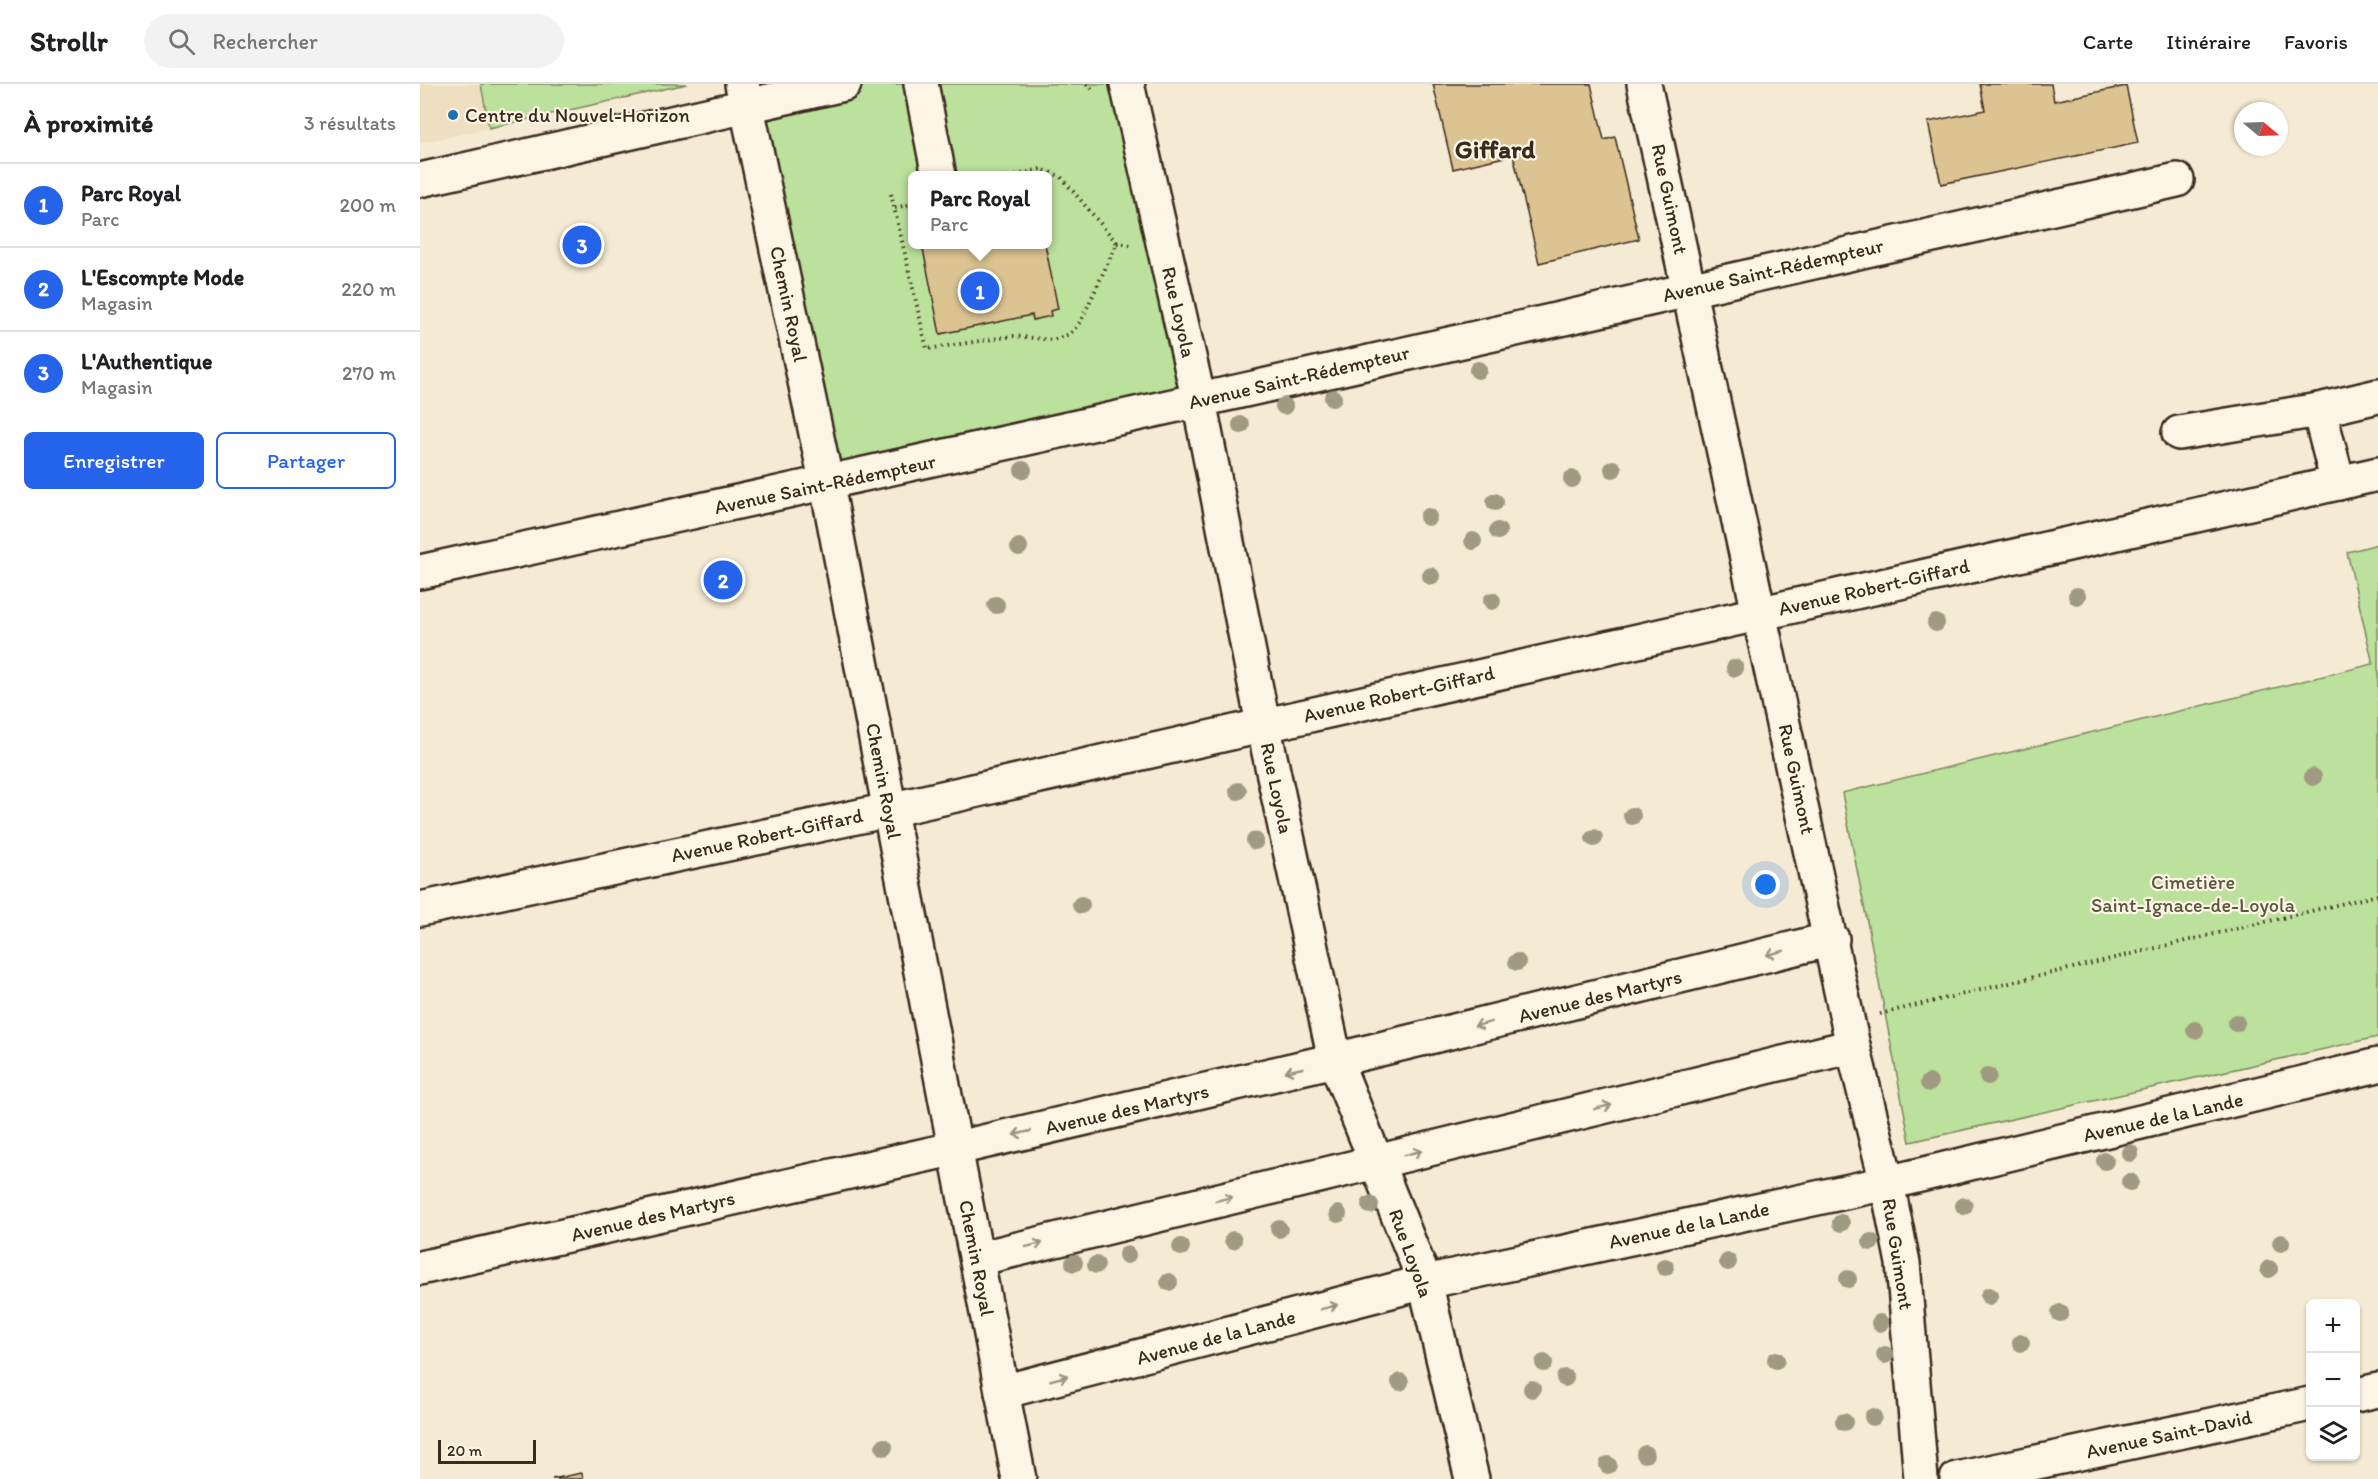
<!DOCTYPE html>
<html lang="fr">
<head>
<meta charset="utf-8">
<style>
  body { margin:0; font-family:Itim,sans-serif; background:#f2f2f2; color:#202124 }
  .controls { position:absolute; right:18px; bottom:18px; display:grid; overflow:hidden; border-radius:9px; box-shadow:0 2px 4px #0004 }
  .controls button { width:54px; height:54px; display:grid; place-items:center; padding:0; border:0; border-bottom:2px solid #e0e0e0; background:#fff; color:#202124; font:30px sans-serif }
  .compass { position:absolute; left:1814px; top:18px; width:54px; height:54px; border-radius:50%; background:#fff; box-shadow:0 2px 4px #0004; rotate:109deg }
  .scale { position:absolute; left:18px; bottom:15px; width:98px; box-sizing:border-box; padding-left:6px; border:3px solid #3b2a1e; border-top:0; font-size:16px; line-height:21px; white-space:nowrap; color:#3b2a1e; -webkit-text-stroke:4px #fcf5e5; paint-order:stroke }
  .you { position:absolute; left:1346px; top:801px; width:21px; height:21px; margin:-15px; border:4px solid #fff; border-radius:50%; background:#1a73e8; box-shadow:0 0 0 9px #1a73e833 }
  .badge { display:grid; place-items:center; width:39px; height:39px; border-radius:50%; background:#2563eb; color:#fff; font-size:20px; font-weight:700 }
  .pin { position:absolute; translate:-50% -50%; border:3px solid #fff; box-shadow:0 2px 6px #0006 }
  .popup { position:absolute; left:488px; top:87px; width:144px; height:78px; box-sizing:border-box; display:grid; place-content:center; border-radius:9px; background:#fff; filter:drop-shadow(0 2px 4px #0005); font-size:20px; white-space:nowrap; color:#757577 }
  .popup b { font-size:22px; color:#202124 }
  .popup::after { content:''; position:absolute; left:50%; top:100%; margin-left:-12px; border:12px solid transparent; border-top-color:#fff }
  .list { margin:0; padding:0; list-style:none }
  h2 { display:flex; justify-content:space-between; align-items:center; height:78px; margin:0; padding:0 24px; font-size:26px }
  h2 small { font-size:20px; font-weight:400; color:#757577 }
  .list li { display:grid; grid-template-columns:39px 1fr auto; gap:18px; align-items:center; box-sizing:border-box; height:84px; padding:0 24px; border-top:2px solid #e0e0e0 }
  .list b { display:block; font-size:22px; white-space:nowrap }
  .list p { margin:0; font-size:20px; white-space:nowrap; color:#757577 }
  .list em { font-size:20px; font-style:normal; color:#757577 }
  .actions { display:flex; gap:12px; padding:18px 24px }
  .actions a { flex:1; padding:14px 0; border:2px solid #2563eb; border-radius:9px; text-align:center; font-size:21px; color:#2563eb }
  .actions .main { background:#2563eb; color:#fff }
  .icon { flex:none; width:33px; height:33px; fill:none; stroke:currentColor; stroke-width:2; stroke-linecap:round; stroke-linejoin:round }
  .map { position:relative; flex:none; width:1958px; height:1395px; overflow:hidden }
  header { display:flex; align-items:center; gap:36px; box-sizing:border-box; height:84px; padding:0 30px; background:#fff; border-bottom:2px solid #e0e0e0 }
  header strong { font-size:28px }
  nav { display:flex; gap:33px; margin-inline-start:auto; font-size:21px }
  .search { width:420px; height:54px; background:#f2f2f2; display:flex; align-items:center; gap:15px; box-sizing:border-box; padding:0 21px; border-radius:33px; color:#757577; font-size:22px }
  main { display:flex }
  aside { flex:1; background:#fff }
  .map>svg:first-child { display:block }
  .built { fill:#eddfc0 }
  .green { fill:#bbe19c; stroke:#7b865d; stroke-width:1.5; fill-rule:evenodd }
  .building { fill:#dbc392; stroke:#3b2a1e; stroke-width:1.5 }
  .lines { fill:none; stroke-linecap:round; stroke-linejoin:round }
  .minor-casing { stroke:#3b2a1e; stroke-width:38 }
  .major-casing { stroke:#3b2a1e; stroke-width:38 }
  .path { stroke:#3b2a1e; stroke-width:4; stroke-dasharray:1.5 4.5; stroke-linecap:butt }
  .minor { stroke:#fcf5e5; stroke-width:33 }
  .major { stroke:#fcf5e5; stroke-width:33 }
  .tree { fill:#a09a82 }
  .oneway { stroke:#9c9082 }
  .poi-dot { fill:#1f6fb2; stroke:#fcf5e5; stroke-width:2 }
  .labels { text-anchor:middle; stroke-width:4.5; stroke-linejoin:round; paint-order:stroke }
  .poi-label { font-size:20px; fill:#3b2a1e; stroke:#fcf5e5; text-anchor:start }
  .street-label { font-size:20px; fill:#3b2a1e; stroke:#fcf5e5 }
  .park-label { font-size:20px; fill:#5b583e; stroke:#fcf5e5 }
  .district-label { font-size:26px; font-weight:bold; fill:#3b2a1e; stroke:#fcf5e5 }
</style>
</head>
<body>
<header>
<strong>Strollr</strong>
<div class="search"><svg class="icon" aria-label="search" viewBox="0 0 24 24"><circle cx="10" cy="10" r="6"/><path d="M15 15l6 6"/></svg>Rechercher</div>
<nav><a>Carte</a><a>Itinéraire</a><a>Favoris</a></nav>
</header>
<main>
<aside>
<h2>À proximité<small>3 résultats</small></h2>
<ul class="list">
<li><span class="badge">1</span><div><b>Parc Royal</b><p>Parc</p></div><em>200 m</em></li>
<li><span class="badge">2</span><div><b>L'Escompte Mode</b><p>Magasin</p></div><em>220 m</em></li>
<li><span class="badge">3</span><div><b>L'Authentique</b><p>Magasin</p></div><em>270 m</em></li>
</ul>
<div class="actions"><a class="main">Enregistrer</a><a>Partager</a></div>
</aside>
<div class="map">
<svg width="1958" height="1395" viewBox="0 0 1958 1395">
  <rect width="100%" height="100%" fill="#f5ebd4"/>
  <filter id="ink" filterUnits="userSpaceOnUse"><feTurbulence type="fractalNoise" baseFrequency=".0167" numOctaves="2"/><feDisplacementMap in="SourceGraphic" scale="12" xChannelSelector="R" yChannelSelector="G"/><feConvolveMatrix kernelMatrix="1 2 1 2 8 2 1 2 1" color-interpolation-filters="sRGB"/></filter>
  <g filter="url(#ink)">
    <!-- built -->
    <polygon class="built" points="0,0 61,0 69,44 0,59"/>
    <!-- green -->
    <g class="green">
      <polygon points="61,0 267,0 69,44"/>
      <path d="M322 0H707L779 317 407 401ZM492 92H628V160H492Z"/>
      <polygon points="1958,460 1958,953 1490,1058 1422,709 1953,580 1927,468"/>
    </g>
    <!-- building -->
    <g class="building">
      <polygon points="1013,0 1171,0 1184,56 1195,53 1219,155 1119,179 1093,71 1033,85"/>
      <polygon points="1560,0 1631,0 1634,17 1706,2 1718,59 1521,100 1508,38 1565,26"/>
      <polygon points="502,160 625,160 638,225 630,227 631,232 613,236 612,231 520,250"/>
      <polygon points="162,1389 163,1395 132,1395"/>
    </g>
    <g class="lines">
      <defs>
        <g id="minor">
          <polyline points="501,0 519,92"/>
          <polyline points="707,0 779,317 843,640 915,976 1005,1198 1052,1395"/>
          <polyline points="1224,0 1433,962 1467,1099 1483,1179 1501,1395"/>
          <polyline points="0,96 424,0"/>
          <polyline points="1759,349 1899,326"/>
          <polyline points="1918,399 1899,326 1958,312"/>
          <path d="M0 488C587 362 1171 227 1757 96"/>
          <polyline points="0,825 469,726 1958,390"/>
          <polyline points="557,1175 1433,962"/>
          <polyline points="0,1184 537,1064 915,976 1412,855"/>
          <polyline points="582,1308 1005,1198 1467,1099 1958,981"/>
          <polyline points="1936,1311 1958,1306"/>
          <polyline points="1537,1395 1890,1320"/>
        </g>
        <polyline id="major" points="322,0 407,401 599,1395"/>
      </defs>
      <!-- minor casing -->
      <use href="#minor" class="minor-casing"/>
      <!-- major casing -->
      <use href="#major" class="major-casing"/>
      <!-- path -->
      <g class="path">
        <polyline points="666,0 675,7"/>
        <polyline points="471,110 507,265 593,252 633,256 650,250 661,237 697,159 640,92 621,85 594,92"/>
        <polyline points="475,124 492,120"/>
        <polyline points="697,159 711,161"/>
        <polyline points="1460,930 1958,811"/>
      </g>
      <!-- minor -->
      <use href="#minor" class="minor"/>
      <!-- major -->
      <use href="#major" class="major"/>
    </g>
    <!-- trees -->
    <g class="tree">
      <circle cx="1058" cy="286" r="9"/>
      <circle cx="913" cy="314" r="9"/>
      <circle cx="864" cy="322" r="9"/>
      <circle cx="821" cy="341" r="9"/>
      <circle cx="1193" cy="385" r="9"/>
      <circle cx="603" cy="386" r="9"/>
      <circle cx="1152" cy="395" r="9"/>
      <circle cx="1075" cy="418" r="9"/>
      <circle cx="1008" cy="433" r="9"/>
      <circle cx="1078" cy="447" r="9"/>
      <circle cx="1053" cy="457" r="9"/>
      <circle cx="599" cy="463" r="9"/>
      <circle cx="1011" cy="492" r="9"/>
      <circle cx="1657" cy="512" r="9"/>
      <circle cx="1072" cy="517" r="9"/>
      <circle cx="576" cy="521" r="9"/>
      <circle cx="1516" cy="539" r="9"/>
      <circle cx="1315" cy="584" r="9"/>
      <circle cx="1893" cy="693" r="9"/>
      <circle cx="818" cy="707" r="9"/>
      <circle cx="1212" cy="732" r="9"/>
      <circle cx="1174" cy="754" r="9"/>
      <circle cx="835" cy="757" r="9"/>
      <circle cx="661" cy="821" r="9"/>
      <circle cx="1097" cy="878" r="9"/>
      <circle cx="1816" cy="939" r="9"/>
      <circle cx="1775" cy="946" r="9"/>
      <circle cx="1568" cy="992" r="9"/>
      <circle cx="1509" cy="999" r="9"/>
      <circle cx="1710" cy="1069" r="9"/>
      <circle cx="1685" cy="1077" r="9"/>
      <circle cx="1710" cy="1098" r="9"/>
      <circle cx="950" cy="1121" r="9"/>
      <circle cx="1544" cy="1122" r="9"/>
      <circle cx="918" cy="1130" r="9"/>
      <circle cx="1421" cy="1139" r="9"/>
      <circle cx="859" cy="1145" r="9"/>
      <circle cx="813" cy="1156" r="9"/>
      <circle cx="1451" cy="1158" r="9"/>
      <circle cx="1861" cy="1159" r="9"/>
      <circle cx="761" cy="1163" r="9"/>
      <circle cx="707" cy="1171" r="9"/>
      <circle cx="1308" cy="1178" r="9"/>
      <circle cx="654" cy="1179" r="9"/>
      <circle cx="676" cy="1181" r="9"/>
      <circle cx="1245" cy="1183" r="9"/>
      <circle cx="1849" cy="1185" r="9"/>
      <circle cx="1428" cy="1195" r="9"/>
      <circle cx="749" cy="1198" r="9"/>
      <circle cx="1569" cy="1212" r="9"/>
      <circle cx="1640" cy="1229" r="9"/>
      <circle cx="1460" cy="1239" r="9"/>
      <circle cx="1601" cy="1259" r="9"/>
      <circle cx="1465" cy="1271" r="9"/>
      <circle cx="1356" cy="1276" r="9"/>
      <circle cx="1124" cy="1279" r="9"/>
      <circle cx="1145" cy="1294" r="9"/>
      <circle cx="980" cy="1298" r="9"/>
      <circle cx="1112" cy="1305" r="9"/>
      <circle cx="1453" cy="1333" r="9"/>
      <circle cx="1424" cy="1338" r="9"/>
      <circle cx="464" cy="1363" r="9"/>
      <circle cx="1225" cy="1370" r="9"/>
      <circle cx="1188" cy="1381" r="9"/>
    </g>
    <!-- one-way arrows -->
    <defs><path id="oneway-shaft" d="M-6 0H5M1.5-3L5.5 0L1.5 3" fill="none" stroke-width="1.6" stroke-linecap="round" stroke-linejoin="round" transform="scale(1.5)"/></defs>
    <g class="oneway">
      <use href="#oneway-shaft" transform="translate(1355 869) rotate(166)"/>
      <use href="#oneway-shaft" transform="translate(1063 940) rotate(166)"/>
      <use href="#oneway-shaft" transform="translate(874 986) rotate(167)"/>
      <use href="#oneway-shaft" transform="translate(1183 1023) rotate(-14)"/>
      <use href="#oneway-shaft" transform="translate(602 1049) rotate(167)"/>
      <use href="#oneway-shaft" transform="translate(993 1069) rotate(-14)"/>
      <use href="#oneway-shaft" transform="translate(804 1115) rotate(-14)"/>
      <use href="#oneway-shaft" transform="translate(614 1161) rotate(-14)"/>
      <use href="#oneway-shaft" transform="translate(909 1223) rotate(-15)"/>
      <use href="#oneway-shaft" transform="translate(639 1294) rotate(-15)"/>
    </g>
  </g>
  <!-- markers -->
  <circle class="poi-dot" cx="33" cy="31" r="6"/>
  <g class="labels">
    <!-- poi labels -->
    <g class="poi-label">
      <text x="45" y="38">Centre du Nouvel-Horizon</text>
    </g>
    <!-- street labels -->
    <g class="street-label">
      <text transform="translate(1250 115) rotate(78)" y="7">Rue Guimont</text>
      <text transform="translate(1353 186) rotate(-13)" y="7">Avenue Saint-Rédempteur</text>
      <text transform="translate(369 220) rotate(78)" y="7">Chemin Royal</text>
      <text transform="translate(759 228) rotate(77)" y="7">Rue Loyola</text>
      <text transform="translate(879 293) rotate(-13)" y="7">Avenue Saint-Rédempteur</text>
      <text transform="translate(405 400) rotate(-12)" y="7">Avenue Saint-Rédempteur</text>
      <text transform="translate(1454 503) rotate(-13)" y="7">Avenue Robert-Giffard</text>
      <text transform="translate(979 610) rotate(-13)" y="7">Avenue Robert-Giffard</text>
      <text transform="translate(1377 695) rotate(78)" y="7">Rue Guimont</text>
      <text transform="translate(464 697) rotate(79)" y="7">Chemin Royal</text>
      <text transform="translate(857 704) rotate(78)" y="7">Rue Loyola</text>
      <text transform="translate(347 751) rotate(-12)" y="7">Avenue Robert-Giffard</text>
      <text transform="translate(1180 912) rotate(-14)" y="7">Avenue des Martyrs</text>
      <text transform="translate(707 1025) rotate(-13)" y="7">Avenue des Martyrs</text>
      <text transform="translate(1743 1033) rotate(-13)" y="7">Avenue de la Lande</text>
      <text transform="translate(233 1132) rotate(-13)" y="7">Avenue des Martyrs</text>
      <text transform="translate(1269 1141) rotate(-12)" y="7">Avenue de la Lande</text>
      <text transform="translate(991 1169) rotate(70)" y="7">Rue Loyola</text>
      <text transform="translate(1478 1170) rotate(81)" y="7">Rue Guimont</text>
      <text transform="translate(557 1174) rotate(79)" y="7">Chemin Royal</text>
      <text transform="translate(796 1253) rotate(-15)" y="7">Avenue de la Lande</text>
      <text transform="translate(1749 1350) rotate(-12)" y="7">Avenue Saint-David</text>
    </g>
    <!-- park labels -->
    <g class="park-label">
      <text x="1773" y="805">Cimetière<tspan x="1773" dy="23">Saint-Ignace-de-Loyola</tspan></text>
    </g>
    <!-- district labels -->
    <g class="district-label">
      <text x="1075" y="74">Giffard</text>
    </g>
  </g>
</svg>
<div class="controls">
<button>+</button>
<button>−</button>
<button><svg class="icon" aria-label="layers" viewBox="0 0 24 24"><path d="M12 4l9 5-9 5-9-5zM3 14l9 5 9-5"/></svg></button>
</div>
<svg class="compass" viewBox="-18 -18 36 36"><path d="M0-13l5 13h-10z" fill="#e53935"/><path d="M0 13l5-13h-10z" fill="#757577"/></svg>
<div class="scale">20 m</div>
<div class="you"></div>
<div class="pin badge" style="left:560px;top:207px">1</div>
<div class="popup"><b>Parc Royal</b>Parc</div>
<div class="pin badge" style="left:303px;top:496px">2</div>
<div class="pin badge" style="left:162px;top:161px">3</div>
</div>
</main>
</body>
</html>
